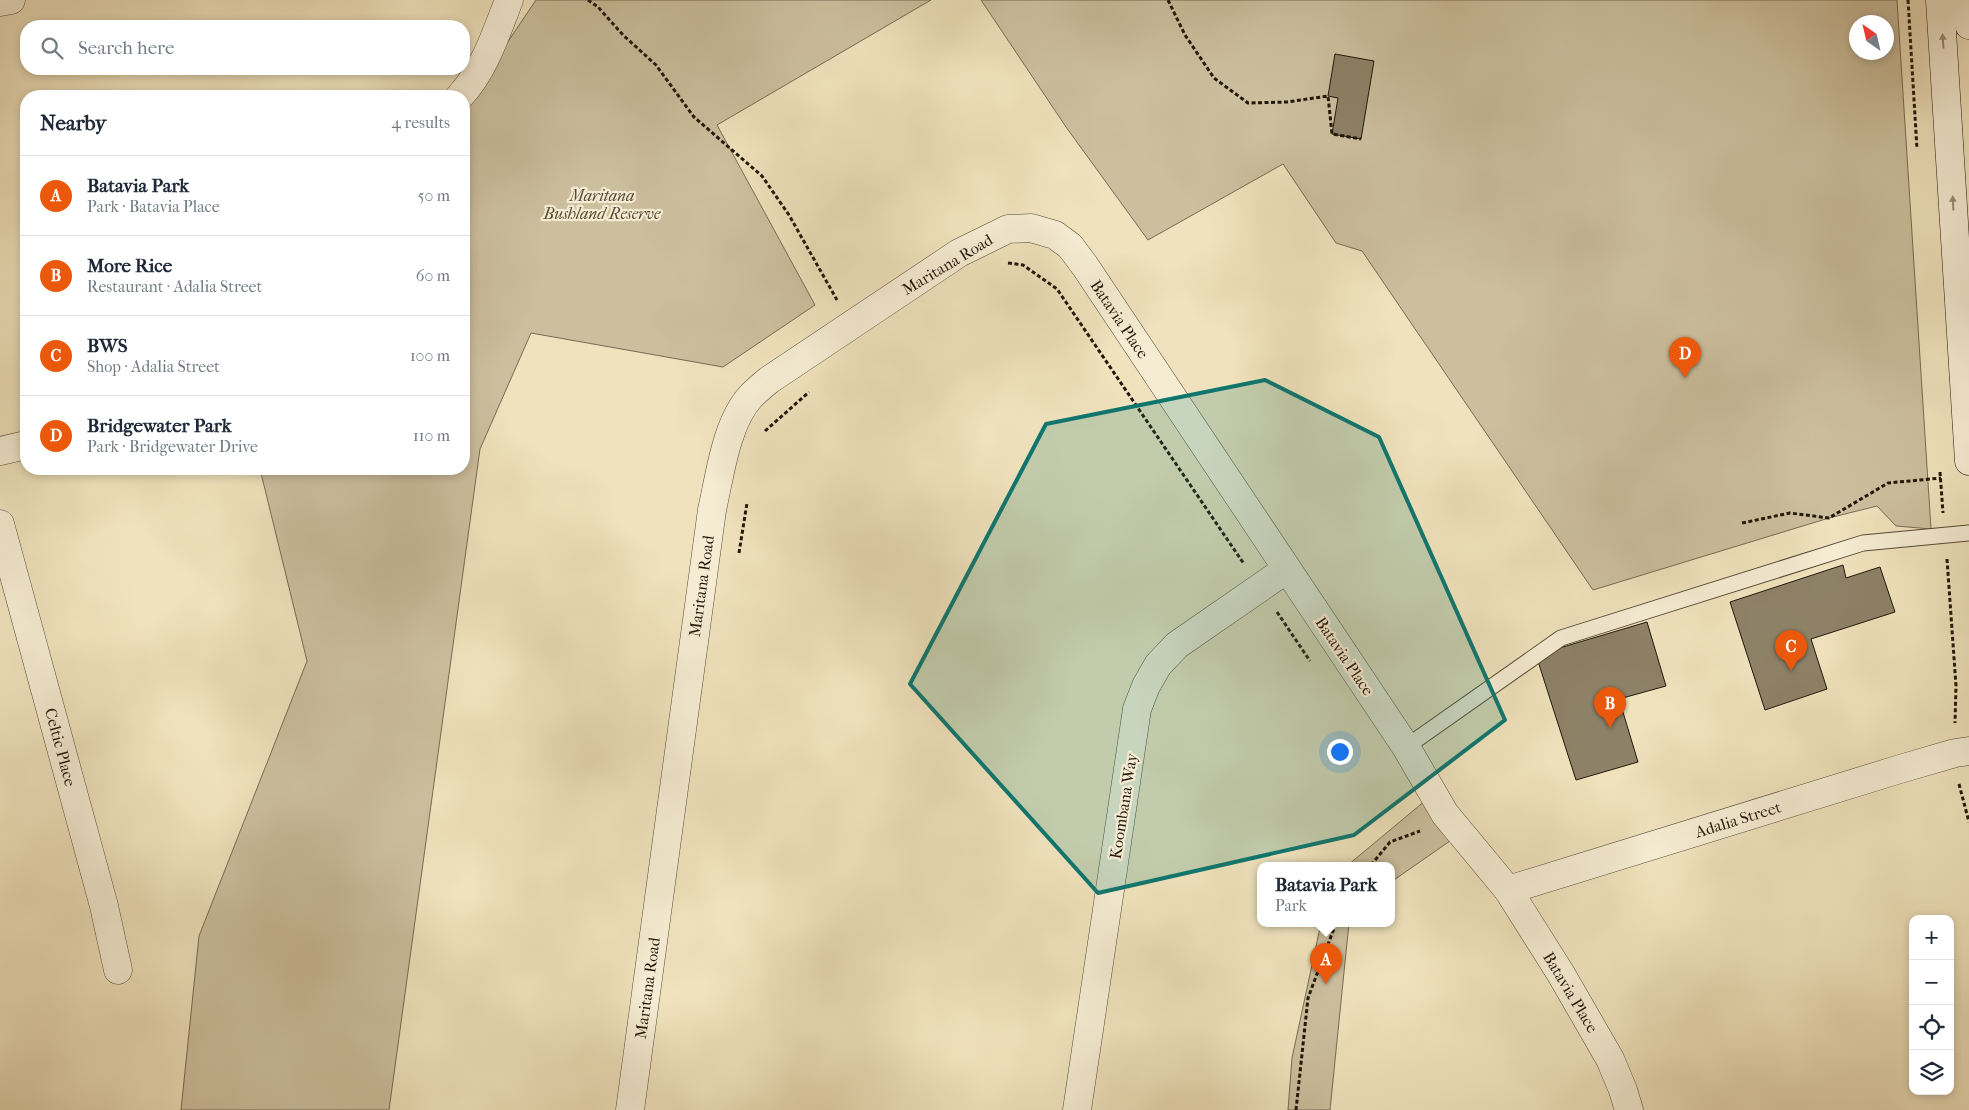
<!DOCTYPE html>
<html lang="en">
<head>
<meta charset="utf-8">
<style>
  body { margin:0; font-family:"IM FELL French Canon",serif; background:#f6f6f7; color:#1f2937 }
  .controls { position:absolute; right:15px; bottom:15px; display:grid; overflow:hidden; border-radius:10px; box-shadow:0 2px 8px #0003 }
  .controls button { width:45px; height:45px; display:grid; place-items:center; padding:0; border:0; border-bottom:1px solid #e0e1e3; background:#fff; color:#1f2937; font:25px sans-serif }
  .compass { position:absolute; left:1849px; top:15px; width:45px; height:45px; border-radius:50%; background:#fff; box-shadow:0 2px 8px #0003; rotate:326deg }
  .you { position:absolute; left:1339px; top:751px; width:18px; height:18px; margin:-12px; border:4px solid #fff; border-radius:50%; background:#1a73e8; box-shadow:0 0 0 8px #1a73e833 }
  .badge { display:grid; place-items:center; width:32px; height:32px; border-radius:50%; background:#ea580c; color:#fff; font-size:16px; font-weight:700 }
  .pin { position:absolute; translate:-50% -41px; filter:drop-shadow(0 1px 2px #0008) }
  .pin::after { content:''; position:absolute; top:26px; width:18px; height:15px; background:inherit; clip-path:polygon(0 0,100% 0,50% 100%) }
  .popup { position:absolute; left:1257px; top:862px; width:138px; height:65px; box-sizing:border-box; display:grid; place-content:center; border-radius:10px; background:#fff; filter:drop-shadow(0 1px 4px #0005); font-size:16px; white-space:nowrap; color:#747a83 }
  .popup b { font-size:19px; color:#1f2937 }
  .popup::after { content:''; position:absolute; left:50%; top:100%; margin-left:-10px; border:10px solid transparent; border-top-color:#fff }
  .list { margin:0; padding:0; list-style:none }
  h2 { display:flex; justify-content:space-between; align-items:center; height:65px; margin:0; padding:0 20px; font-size:21px }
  h2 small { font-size:16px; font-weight:400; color:#747a83 }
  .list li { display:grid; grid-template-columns:32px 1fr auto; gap:15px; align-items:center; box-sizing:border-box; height:80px; padding:0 20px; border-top:1px solid #e0e1e3 }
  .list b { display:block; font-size:19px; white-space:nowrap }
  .list p { margin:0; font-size:16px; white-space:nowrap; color:#747a83 }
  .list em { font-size:16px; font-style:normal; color:#747a83 }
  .icon { flex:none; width:28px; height:28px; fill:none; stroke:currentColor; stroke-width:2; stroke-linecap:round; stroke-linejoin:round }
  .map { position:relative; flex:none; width:1969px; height:1110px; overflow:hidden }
  .search { position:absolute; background:#fff; box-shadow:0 2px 8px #0003; left:20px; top:20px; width:450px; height:55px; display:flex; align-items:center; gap:12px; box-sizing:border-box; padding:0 18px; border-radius:20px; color:#747a83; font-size:19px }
  .panel { position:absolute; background:#fff; box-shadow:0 2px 8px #0003; left:20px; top:90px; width:450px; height:385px; border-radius:20px }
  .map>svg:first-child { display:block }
  .green { fill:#ccbf9e; stroke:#776b54; fill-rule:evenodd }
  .building { fill:#8d8167; stroke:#22170a }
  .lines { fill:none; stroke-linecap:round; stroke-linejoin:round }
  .lane-casing { stroke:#554a36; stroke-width:17 }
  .street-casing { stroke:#554a36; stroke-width:29 }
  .secondary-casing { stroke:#22170a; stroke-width:29 }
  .path { stroke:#22170a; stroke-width:3; stroke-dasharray:4 2.5; stroke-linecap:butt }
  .lane { stroke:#f5ecd3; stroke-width:15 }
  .street { stroke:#f5ecd3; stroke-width:28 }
  .secondary { stroke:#f5ecd3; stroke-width:28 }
  .oneway { fill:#968c79 }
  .marked { fill:#0f766e; fill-opacity:0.2; stroke:#0f766e; stroke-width:4; stroke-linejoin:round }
  .labels { text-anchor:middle; stroke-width:4.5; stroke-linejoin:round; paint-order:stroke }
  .park-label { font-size:16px; font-style:italic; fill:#554936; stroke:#f5ecd3 }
  .street-label { font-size:16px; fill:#22170a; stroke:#f5ecd3 }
</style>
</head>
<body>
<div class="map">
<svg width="1969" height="1110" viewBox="0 0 1969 1110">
  <rect width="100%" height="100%" fill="#efe2bc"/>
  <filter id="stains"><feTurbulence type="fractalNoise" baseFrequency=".004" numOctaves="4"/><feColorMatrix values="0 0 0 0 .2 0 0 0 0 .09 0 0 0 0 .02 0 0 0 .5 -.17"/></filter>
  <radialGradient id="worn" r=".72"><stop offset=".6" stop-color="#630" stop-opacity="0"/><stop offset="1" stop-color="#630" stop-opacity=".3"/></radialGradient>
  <!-- green -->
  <g class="green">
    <polygon points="536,0 931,0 717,125 815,305 723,367 531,333 480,449 389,1110 181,1110 199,936 307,661 260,469 464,469 464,107"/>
    <path d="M981 0H1897L1931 529 1896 526 1877 506 1829 518 1593 590 1362 251 1336 243 1283 164 1148 240 1066 127ZM1856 22H1886V52H1856Z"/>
    <polygon points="1432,795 1460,834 1391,882 1391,865 1348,865"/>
    <polygon points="1321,923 1349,923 1330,1110 1288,1110 1292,1058"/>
  </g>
  <!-- building -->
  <g class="building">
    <polygon points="1335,54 1374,61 1361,139 1332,134 1338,98 1328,96"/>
    <polygon points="1843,565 1846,578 1880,567 1895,612 1811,639 1827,689 1765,710 1730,602"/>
    <polygon points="1647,622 1666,686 1619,699 1638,762 1576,780 1536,655"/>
  </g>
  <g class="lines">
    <defs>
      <polyline id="lane" points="1406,747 1561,638 1863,543 1969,533"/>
      <g id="street">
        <polyline points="0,2 11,0"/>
        <path d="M460 96C485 69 496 33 509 0"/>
        <polyline points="0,451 26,445"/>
        <polyline points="0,524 104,906 118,970"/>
        <polyline points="1508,890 1900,769 1955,753 1969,751"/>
        <path d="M630 1110 712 510C720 475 726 423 751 396 757 390 763 385 769 380L959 253 1008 229 1031 228 1055 235 1070 246 1085 266 1406 747 1445 814 1508 890 1561 974 1610 1059 1623 1090 1629 1110"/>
        <polyline points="1077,1110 1137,709 1146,686 1158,665 1177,645 1287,569"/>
      </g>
      <g id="secondary">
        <polyline points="1940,0 1969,461"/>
        <polyline points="1967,0 1969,25"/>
      </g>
    </defs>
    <!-- lane casing -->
    <use href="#lane" class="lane-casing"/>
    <!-- street casing -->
    <use href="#street" class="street-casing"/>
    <!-- secondary casing -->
    <use href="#secondary" class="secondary-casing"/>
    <!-- path -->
    <g class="path">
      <polyline points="588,0 598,7 623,35 656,65 694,117 762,176 789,215 837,300"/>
      <polyline points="1168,0 1185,35 1214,78 1248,103 1287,102 1328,96 1332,134 1361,139"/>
      <polyline points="1908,0 1917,149"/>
      <polyline points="1008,263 1023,265 1057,289 1244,564"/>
      <polyline points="765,431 809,392"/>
      <polyline points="1940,472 1943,513"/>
      <polyline points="1742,523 1790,513 1829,518 1888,483 1941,478"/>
      <polyline points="739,553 747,503"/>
      <polyline points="1947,559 1956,686 1955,723"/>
      <polyline points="1277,612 1310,661"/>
      <polyline points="1959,784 1969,822"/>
      <polyline points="1371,865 1390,842 1420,831"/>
      <polyline points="1296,1110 1308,998 1336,923"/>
    </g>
    <!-- lane -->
    <use href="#lane" class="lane"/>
    <!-- street -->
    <use href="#street" class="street"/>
    <!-- secondary -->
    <use href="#secondary" class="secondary"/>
  </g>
  <!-- one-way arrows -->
  <defs><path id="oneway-solid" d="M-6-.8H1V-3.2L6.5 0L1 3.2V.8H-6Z" transform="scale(1.25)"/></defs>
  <g class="oneway">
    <use href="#oneway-solid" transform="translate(1943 41) rotate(-94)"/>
    <use href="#oneway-solid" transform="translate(1953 203) rotate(-93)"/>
  </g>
  <!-- marked area -->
  <path class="marked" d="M1265 380 1379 437 1505 720 1354 835 1098 893 910 684 1046 424Z"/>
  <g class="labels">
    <!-- park labels -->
    <g class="park-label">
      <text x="602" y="201">Maritana<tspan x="602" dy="18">Bushland Reserve</tspan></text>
    </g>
    <!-- street labels -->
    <g class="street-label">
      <text transform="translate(947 264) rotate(-31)" y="6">Maritana Road</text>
      <text transform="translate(1120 319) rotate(56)" y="6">Batavia Place</text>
      <text transform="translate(701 586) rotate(-82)" y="6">Maritana Road</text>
      <text transform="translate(1345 656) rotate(56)" y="6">Batavia Place</text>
      <text transform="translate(61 747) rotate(75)" y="6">Celtic Place</text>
      <text transform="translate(1123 806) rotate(-81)" y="6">Koombana Way</text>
      <text transform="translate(1738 819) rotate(-17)" y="6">Adalia Street</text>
      <text transform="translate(647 988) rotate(-82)" y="6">Maritana Road</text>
      <text transform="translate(1571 992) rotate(59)" y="6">Batavia Place</text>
    </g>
  </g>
  <rect width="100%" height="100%" filter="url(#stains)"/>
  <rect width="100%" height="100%" fill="url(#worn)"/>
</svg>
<div class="controls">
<button>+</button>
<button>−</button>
<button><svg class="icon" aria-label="locate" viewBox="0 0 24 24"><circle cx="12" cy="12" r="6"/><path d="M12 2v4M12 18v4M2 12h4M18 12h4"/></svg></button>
<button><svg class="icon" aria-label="layers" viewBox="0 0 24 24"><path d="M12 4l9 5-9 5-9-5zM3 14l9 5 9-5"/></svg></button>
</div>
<svg class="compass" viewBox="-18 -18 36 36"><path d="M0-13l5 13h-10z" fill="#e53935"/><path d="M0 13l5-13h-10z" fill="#747a83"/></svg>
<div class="you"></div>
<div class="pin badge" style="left:1326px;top:984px">A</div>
<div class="popup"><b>Batavia Park</b>Park</div>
<div class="pin badge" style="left:1610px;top:728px">B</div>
<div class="pin badge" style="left:1791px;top:671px">C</div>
<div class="pin badge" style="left:1685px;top:378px">D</div>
<div class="search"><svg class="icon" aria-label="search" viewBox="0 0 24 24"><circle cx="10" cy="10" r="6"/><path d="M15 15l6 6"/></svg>Search here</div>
<section class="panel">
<h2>Nearby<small>4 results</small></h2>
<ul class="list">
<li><span class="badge">A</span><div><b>Batavia Park</b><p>Park · Batavia Place</p></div><em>50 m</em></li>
<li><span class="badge">B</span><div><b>More Rice</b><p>Restaurant · Adalia Street</p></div><em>60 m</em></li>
<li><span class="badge">C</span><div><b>BWS</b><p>Shop · Adalia Street</p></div><em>100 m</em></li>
<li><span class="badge">D</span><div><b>Bridgewater Park</b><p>Park · Bridgewater Drive</p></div><em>110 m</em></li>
</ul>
</section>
</div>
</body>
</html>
